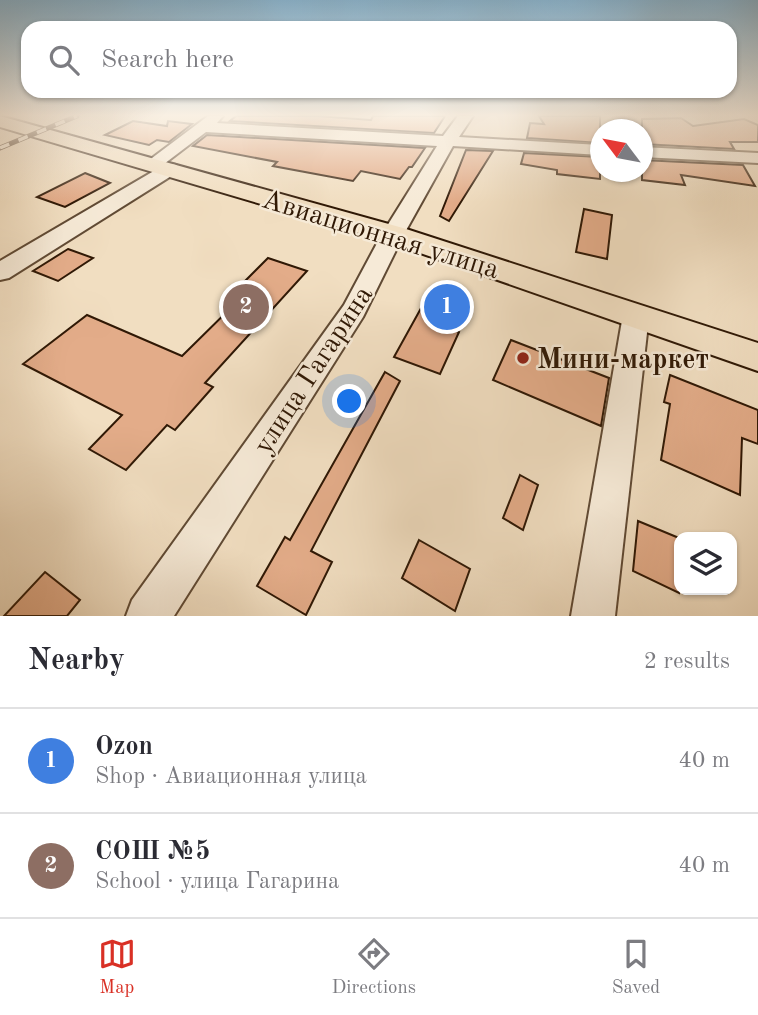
<!DOCTYPE html>
<html lang="en">
<head>
<meta charset="utf-8">
<style>
  body { margin:0; font-family:"Old Standard TT",serif; background:#f7f7f7; color:#2b2b33 }
  .controls { position:absolute; right:21px; bottom:21px; display:grid; overflow:hidden; border-radius:14px; box-shadow:0 2px 5px #0004 }
  .controls button { width:63px; height:63px; display:grid; place-items:center; padding:0; border:0; border-bottom:2px solid #e1e1e2; background:#fff; color:#2b2b33; font:35px sans-serif }
  .compass { position:absolute; left:590px; top:119px; width:63px; height:63px; border-radius:50%; background:#fff; box-shadow:0 2px 5px #0004; rotate:302deg }
  .you { position:absolute; left:350px; top:402px; width:24px; height:24px; margin:-18px; border:5px solid #fff; border-radius:50%; background:#1a73e8; box-shadow:0 0 0 10px #1a73e833 }
  .badge { display:grid; place-items:center; width:46px; height:46px; border-radius:50%; background:#d93025; color:#fff; font-size:23px; font-weight:700 }
  .pin { position:absolute; translate:-50% -50%; border:4px solid #fff; box-shadow:0 2px 7px #0006 }
  .list { margin:0; padding:0; list-style:none }
  h2 { display:flex; justify-content:space-between; align-items:center; height:91px; margin:0; padding:0 28px; font-size:30px }
  h2 small { font-size:23px; font-weight:400; color:#7c7c81 }
  .list li { display:grid; grid-template-columns:46px 1fr auto; gap:21px; align-items:center; box-sizing:border-box; height:105px; padding:0 28px; border-top:2px solid #e1e1e2 }
  .list b { display:block; font-size:26px; white-space:nowrap }
  .list p { margin:0; font-size:23px; white-space:nowrap; color:#7c7c81 }
  .list em { font-size:23px; font-style:normal; color:#7c7c81 }
  .icon { flex:none; width:38px; height:38px; fill:none; stroke:currentColor; stroke-width:2; stroke-linecap:round; stroke-linejoin:round }
  .map { position:relative; flex:none; width:758px; height:616px; overflow:hidden }
  .search { position:absolute; background:#fff; box-shadow:0 2px 5px #0004; left:21px; right:21px; top:21px; height:77px; display:flex; align-items:center; gap:18px; box-sizing:border-box; padding:0 24px; border-radius:21px; color:#7c7c81; font-size:26px }
  .sheet { height:301px; background:#fff }
  nav { display:flex; justify-content:space-around; align-items:center; box-sizing:border-box; height:98px; border-top:2px solid #e1e1e2; background:#fff; font-size:19px; color:#7c7c81 }
  nav a { display:grid; justify-items:center; gap:4px }
  nav .on { color:#d93025 }
  .map>svg:first-child { display:block }
  .building { fill:#e3ac89; stroke:#2f1805; stroke-width:2 }
  .lines { fill:none; stroke-linecap:round; stroke-linejoin:round }
  .minor-casing { stroke:#604a34; stroke-width:4 }
  .major-casing { stroke:#2f1805; stroke-width:4 }
  .minor { fill:#f6ead7; fill-rule:evenodd }
  .major { fill:#f1dec1; fill-rule:evenodd }
  .rail-casing { stroke:#2f1805; stroke-width:5 }
  .rail { stroke:#f6ead7; stroke-width:3.5; stroke-dasharray:10; stroke-linecap:butt }
  .poi-dot { fill:#8f2418; stroke:#f6ead7; stroke-width:2.5 }
  .labels { text-anchor:middle; stroke-width:5; stroke-linejoin:round; paint-order:stroke }
  .street-label { font-size:28px; fill:#2f1805; stroke:#f6ead7 }
  .poi-label { font-size:28px; font-weight:bold; fill:#2f1805; stroke:#f6ead7; text-anchor:start }
</style>
</head>
<body>
<div class="map">
<svg width="758" height="616" viewBox="0 0 758 616">
  <rect width="100%" height="100%" fill="#f1dec1"/>
  <filter id="stains"><feTurbulence type="fractalNoise" baseFrequency=".00286" numOctaves="4"/><feColorMatrix values="0 0 0 0 .2 0 0 0 0 .09 0 0 0 0 .02 0 0 0 .5 -.17"/></filter>
  <radialGradient id="worn" r=".72"><stop offset=".6" stop-color="#630" stop-opacity="0"/><stop offset="1" stop-color="#630" stop-opacity=".3"/></radialGradient>
  <!-- building -->
  <g class="building">
    <polygon points="236,116 318,116 371,120 373,116 445,116 434,133 230,121"/>
    <polygon points="539,116 600,116 600,143 527,138 530,123 544,124"/>
    <polygon points="681,118 693,126 744,119 758,125 758,142 730,142 734,149 642,144 642,119"/>
    <polygon points="133,121 167,126 168,121 192,124 169,142 157,140 149,145 105,135"/>
    <polygon points="207,135 425,148 412,167 409,167 400,179 361,171 353,181 273,166 277,162 193,146"/>
    <polygon points="466,150 493,151 449,221 440,216"/>
    <polygon points="524,153 600,157 600,179 557,174 557,170 521,164"/>
    <polygon points="642,160 743,165 755,186 681,175 685,185 642,180"/>
    <polygon points="85,173 110,183 65,207 37,197"/>
    <polygon points="584,209 612,215 607,259 576,252"/>
    <polygon points="68,249 93,258 58,281 33,271"/>
    <polygon points="268,258 307,271 205,383 213,387 175,430 167,425 126,470 89,449 122,415 23,364 87,315 182,356 251,288 241,285"/>
    <polygon points="430,292 462,302 450,329 459,332 440,374 394,357"/>
    <polygon points="511,340 609,378 601,426 493,380"/>
    <polygon points="385,372 400,381 311,551 332,562 306,615 257,586 285,537 290,540"/>
    <polygon points="670,375 758,410 758,444 742,438 740,495 661,460 670,404 664,402"/>
    <polygon points="520,475 538,485 523,530 503,518"/>
    <polygon points="638,521 679,538 679,593 633,571"/>
    <polygon points="419,540 470,569 455,611 402,578"/>
    <polygon points="45,572 80,600 67,616 4,616"/>
  </g>
  <g class="lines">
    <defs>
      <g id="minor">
        <polygon points="208,116 223,116 217,123 443,136 458,116 473,116 459,137 600,145 600,155 453,146 404,234 363,317 174,616 126,616 132,600 344,305 382,234 437,146 206,132 160,167 170,164 176,165 179,169 176,173 9,278 0,280 0,261 159,168 147,168 144,164"/>
        <polygon points="642,147 758,153 758,163 642,157"/>
        <polygon points="636,305 645,308 649,315 615,616 571,616 623,315 627,308"/>
      </g>
      <polygon id="major" points="0,116 403,228 758,343 758,371 383,240 0,127"/>
    </defs>
    <!-- minor casing -->
    <use href="#minor" class="minor-casing"/>
    <!-- major casing -->
    <use href="#major" class="major-casing"/>
    <!-- minor -->
    <use href="#minor" class="minor"/>
    <!-- major -->
    <use href="#major" class="major"/>
    <defs>
      <polyline id="rail" points="0,148 77,116"/>
    </defs>
    <!-- rail casing -->
    <use href="#rail" class="rail-casing"/>
    <!-- rail -->
    <use href="#rail" class="rail"/>
  </g>
  <!-- sky -->
  <linearGradient id="sky" x2="0" y2="1"><stop stop-color="#89b7d5"/><stop offset="0.57" stop-color="#f9f0e3"/><stop offset="1" stop-color="#f9f0e3" stop-opacity="0"/></linearGradient>
  <rect width="758" height="202" fill="url(#sky)"/>
  <!-- markers -->
  <circle class="poi-dot" cx="523" cy="358" r="7"/>
  <g class="labels">
    <!-- street labels -->
    <g class="street-label">
      <text transform="translate(381 233) rotate(17)" y="10">Авиационная улица</text>
      <text transform="translate(312 369) rotate(-57)" y="10">улица Гагарина</text>
    </g>
    <!-- poi labels -->
    <g class="poi-label">
      <text x="537" y="368">Мини-маркет</text>
    </g>
  </g>
  <rect width="100%" height="100%" filter="url(#stains)"/>
  <rect width="100%" height="100%" fill="url(#worn)"/>
</svg>
<div class="controls">
<button><svg class="icon" aria-label="layers" viewBox="0 0 24 24"><path d="M12 4l9 5-9 5-9-5zM3 14l9 5 9-5"/></svg></button>
</div>
<svg class="compass" viewBox="-18 -18 36 36"><path d="M0-13l5 13h-10z" fill="#e53935"/><path d="M0 13l5-13h-10z" fill="#7c7c81"/></svg>
<div class="you"></div>
<div class="pin badge" style="left:447px;top:307px;background:#3f7fe0">1</div>
<div class="pin badge" style="left:246px;top:307px;background:#8d6e63">2</div>
<div class="search"><svg class="icon" aria-label="search" viewBox="0 0 24 24"><circle cx="10" cy="10" r="6"/><path d="M15 15l6 6"/></svg>Search here</div>
</div>
<section class="sheet">
<h2>Nearby<small>2 results</small></h2>
<ul class="list">
<li><span class="badge" style="background:#3f7fe0">1</span><div><b>Ozon</b><p>Shop · Авиационная улица</p></div><em>40 m</em></li>
<li><span class="badge" style="background:#8d6e63">2</span><div><b>СОШ №5</b><p>School · улица Гагарина</p></div><em>40 m</em></li>
</ul>
</section>
<nav>
<a class="on"><svg class="icon" aria-label="map" viewBox="0 0 24 24"><path d="M3 6l6-2 6 2 6-2v14l-6 2-6-2-6 2zM9 4v14M15 6v14"/></svg>Map</a>
<a><svg class="icon" aria-label="directions" viewBox="0 0 24 24"><path d="M12 3l9 9-9 9-9-9zM9 14v-3h6M13 9l2 2-2 2"/></svg>Directions</a>
<a><svg class="icon" aria-label="saved" viewBox="0 0 24 24"><path d="M7 4h10v16l-5-4-5 4z"/></svg>Saved</a>
</nav>
</body>
</html>
